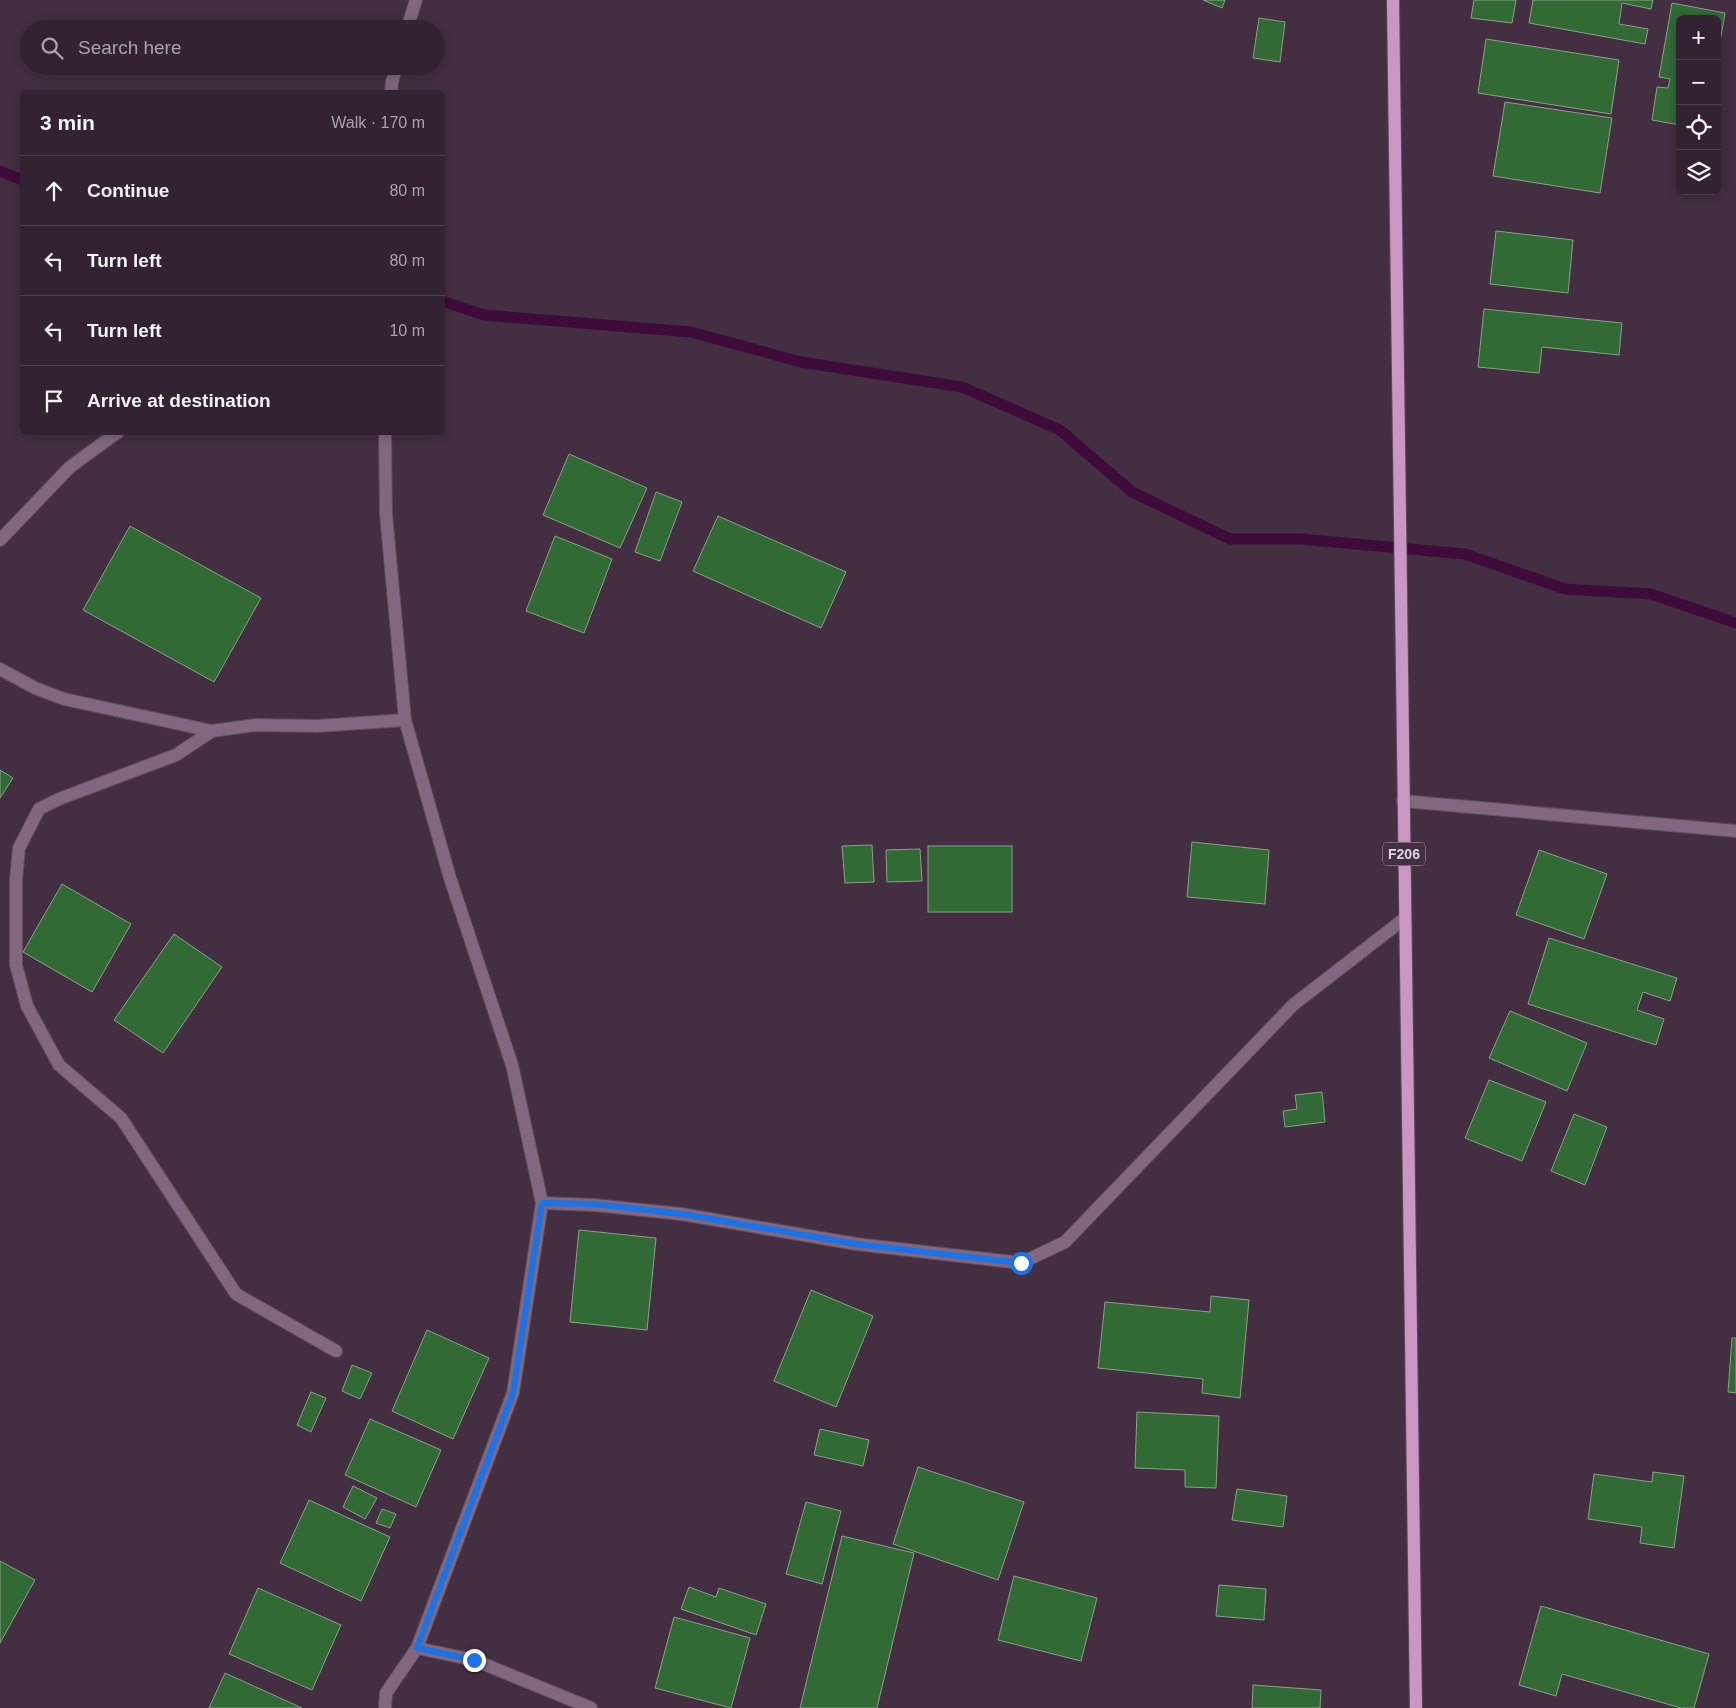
<!DOCTYPE html>
<html lang="en">
<head>
<meta charset="utf-8">
<style>
  body { margin:0; font-family:Arial,sans-serif; background:#3e2f3d; color:#f1f3f6 }
  .controls { position:absolute; right:15px; top:15px; display:grid; overflow:hidden; border-radius:8px; box-shadow:0 2px 12px #0003 }
  .controls button { width:45px; height:45px; display:grid; place-items:center; padding:0; border:0; border-bottom:1px solid #4e3f4d; background:#332231; color:#f1f3f6; font:25px sans-serif }
  .stop { position:absolute; width:15px; height:15px; margin:-11px; border:4px solid #1a73e8; border-radius:50%; background:#fff }
  .stop.end { background:#1a73e8; border-color:#fff; box-shadow:0 1px 5px #0008 }
  .list { margin:0; padding:0; list-style:none }
  h2 { display:flex; justify-content:space-between; align-items:center; height:65px; margin:0; padding:0 20px; font-size:21px }
  h2 small { font-size:16px; font-weight:400; color:#a9a4ab }
  .list li { display:grid; grid-template-columns:32px 1fr auto; gap:15px; align-items:center; box-sizing:border-box; height:70px; padding:0 20px; border-top:1px solid #4e3f4d }
  .list b { display:block; font-size:19px; white-space:nowrap }
  .list em { font-size:16px; font-style:normal; color:#a9a4ab }
  .icon { flex:none; width:28px; height:28px; fill:none; stroke:currentColor; stroke-width:2; stroke-linecap:round; stroke-linejoin:round }
  .map { position:relative; flex:none; width:1736px; height:1708px; overflow:hidden }
  .search { position:absolute; background:#332231; box-shadow:0 2px 12px #0003; left:20px; top:20px; width:425px; height:55px; display:flex; align-items:center; gap:12px; box-sizing:border-box; padding:0 18px; border-radius:28px; color:#a9a4ab; font-size:19px }
  .panel { position:absolute; background:#332231; box-shadow:0 2px 12px #0003; left:20px; top:90px; width:425px; height:345px; border-radius:8px }
  .map>svg:first-child { display:block }
  .lines { fill:none; stroke-linecap:round; stroke-linejoin:round }
  .stream { stroke:#3f0b3b; stroke-width:11 }
  .building { fill:#326a35; stroke:#8aa189 }
  .minor-casing { stroke:#604c5d; stroke-width:14 }
  .major-casing { stroke:#604c5d; stroke-width:14 }
  .minor { stroke:#81687e; stroke-width:12 }
  .major { stroke:#ca97c4; stroke-width:12 }
  .route { stroke:#1a73e8; stroke-width:6 }
  .labels { text-anchor:middle; stroke-width:5; stroke-linejoin:round; paint-order:stroke }
  .shield { fill:#442e41; stroke:#b1a1af; stroke-width:1 }
  .shield-label { font-size:14px; font-weight:bold; fill:#e0d2de }
</style>
</head>
<body>
<div class="map">
<svg width="1736" height="1708" viewBox="0 0 1736 1708">
  <rect width="100%" height="100%" fill="#442e41"/>
  <g class="lines">
    <!-- stream -->
    <g class="stream">
      <polyline points="0,171 22,180"/>
      <polyline points="442,301 484,315 691,332 801,362 962,387 1060,430 1132,492 1230,539 1301,539 1465,554 1565,589 1651,594 1736,623"/>
    </g>
  </g>
  <!-- building -->
  <g class="building">
    <polygon points="1203,0 1225,0 1222,8"/>
    <polygon points="1474,0 1516,0 1512,23 1471,18"/>
    <polygon points="1533,0 1653,0 1651,9 1622,3 1619,24 1648,29 1645,44 1529,23"/>
    <polygon points="1672,3 1725,13 1717,60 1717,19 1680,19 1680,125 1652,120 1657,87 1668,88 1670,79 1659,77"/>
    <polygon points="1259,18 1285,22 1280,62 1253,58"/>
    <polygon points="1486,39 1619,60 1611,114 1478,93"/>
    <polygon points="1505,102 1612,118 1600,193 1493,176"/>
    <polygon points="1496,231 1573,240 1568,293 1490,284"/>
    <polygon points="1484,309 1622,323 1619,355 1542,347 1539,373 1478,367"/>
    <polygon points="569,454 647,488 620,548 543,515"/>
    <polygon points="656,492 682,502 660,561 635,552"/>
    <polygon points="718,516 846,572 821,628 693,571"/>
    <polygon points="130,526 261,598 214,682 83,610"/>
    <polygon points="555,536 612,559 584,633 526,611"/>
    <polygon points="0,770 13,778 0,798"/>
    <polygon points="1192,842 1269,850 1265,904 1187,897"/>
    <polygon points="872,845 874,882 845,883 842,846"/>
    <rect x="928" y="846" width="84" height="66"/>
    <polygon points="920,849 922,881 887,882 886,850"/>
    <polygon points="1539,850 1607,874 1584,939 1516,915"/>
    <polygon points="62,884 131,924 92,992 23,952"/>
    <polygon points="174,934 222,967 163,1053 114,1020"/>
    <polygon points="1549,938 1677,978 1670,1001 1643,992 1637,1010 1664,1019 1656,1045 1528,1004"/>
    <polygon points="1510,1011 1587,1043 1567,1091 1489,1058"/>
    <polygon points="1489,1080 1546,1102 1522,1161 1465,1138"/>
    <polygon points="1322,1092 1325,1122 1285,1127 1283,1111 1297,1109 1295,1095"/>
    <polygon points="1574,1114 1607,1127 1585,1185 1551,1171"/>
    <polygon points="579,1230 656,1238 647,1330 570,1322"/>
    <polygon points="811,1290 873,1316 836,1407 774,1381"/>
    <polygon points="1211,1296 1249,1300 1240,1398 1202,1393 1203,1379 1098,1368 1105,1302 1210,1312"/>
    <polygon points="427,1330 489,1358 453,1439 392,1411"/>
    <polygon points="1732,1338 1736,1338 1736,1393 1728,1392"/>
    <polygon points="352,1365 372,1373 360,1399 342,1391"/>
    <polygon points="311,1392 326,1398 311,1432 297,1425"/>
    <polygon points="1137,1412 1219,1416 1216,1488 1185,1487 1185,1470 1135,1468"/>
    <polygon points="370,1419 441,1450 416,1507 345,1475"/>
    <polygon points="820,1429 869,1440 863,1466 814,1455"/>
    <polygon points="918,1467 1024,1502 998,1580 893,1544"/>
    <polygon points="1653,1472 1684,1476 1674,1548 1640,1543 1642,1527 1588,1519 1594,1474 1652,1482"/>
    <polygon points="353,1486 377,1498 365,1519 343,1507"/>
    <polygon points="1237,1489 1287,1496 1283,1527 1232,1520"/>
    <polygon points="309,1500 390,1537 361,1601 280,1563"/>
    <polygon points="806,1502 841,1511 822,1584 786,1574"/>
    <polygon points="382,1509 396,1514 390,1528 376,1523"/>
    <polygon points="842,1536 914,1553 877,1708 800,1708"/>
    <polygon points="0,1561 35,1580 0,1643"/>
    <polygon points="1014,1576 1097,1598 1081,1661 998,1640"/>
    <polygon points="1219,1585 1266,1589 1264,1620 1216,1616"/>
    <polygon points="689,1587 716,1597 719,1588 766,1604 756,1635 681,1609"/>
    <polygon points="258,1588 341,1625 312,1690 229,1654"/>
    <polygon points="1541,1606 1709,1654 1694,1708 1681,1708 1562,1674 1556,1696 1519,1685"/>
    <polygon points="674,1617 750,1638 731,1708 655,1688"/>
    <polygon points="225,1673 302,1708 209,1708"/>
    <polygon points="1253,1685 1321,1690 1320,1708 1252,1708"/>
  </g>
  <g class="lines">
    <defs>
      <g id="minor">
        <polyline points="407,29 416,0"/>
        <polyline points="391,92 392,82 397,66"/>
        <polyline points="385,432 386,514 405,720 450,878 512,1065 542,1203 513,1393 417,1648 386,1693 385,1708"/>
        <polyline points="0,540 70,467 118,432"/>
        <polyline points="0,669 35,688 64,699 212,731"/>
        <polyline points="1403,801 1736,831"/>
        <polyline points="542,1203 594,1205 681,1214 856,1244 1021,1263 1065,1242 1293,1005 1404,919"/>
        <polyline points="336,1351 236,1294 121,1118 59,1065 27,1006 16,965 16,880 19,848 39,809 59,799 176,755 212,731 256,725 317,726 405,720"/>
        <polyline points="417,1648 474,1660 591,1708"/>
      </g>
      <polyline id="major" points="1393,0 1416,1708"/>
    </defs>
    <!-- minor casing -->
    <use href="#minor" class="minor-casing"/>
    <!-- major casing -->
    <use href="#major" class="major-casing"/>
    <!-- minor -->
    <use href="#minor" class="minor"/>
    <!-- major -->
    <use href="#major" class="major"/>
  </g>
  <g class="lines">
    <!-- route -->
    <polyline class="route" points="474,1660 417,1648 513,1393 542,1203 594,1204 682,1214 856,1244 1021,1263"/>
  </g>
  <g class="labels">
    <!-- shield labels -->
    <rect class="shield" x="1383" y="842.5" width="42" height="23" rx="4"/>
    <g class="shield-label">
      <text x="1404" y="859">F206</text>
    </g>
  </g>
</svg>
<div class="controls">
<button>+</button>
<button>−</button>
<button><svg class="icon" aria-label="locate" viewBox="0 0 24 24"><circle cx="12" cy="12" r="6"/><path d="M12 2v4M12 18v4M2 12h4M18 12h4"/></svg></button>
<button><svg class="icon" aria-label="layers" viewBox="0 0 24 24"><path d="M12 4l9 5-9 5-9-5zM3 14l9 5 9-5"/></svg></button>
</div>
<div class="stop" style="left:1021px;top:1263px"></div>
<div class="stop end" style="left:474px;top:1660px"></div>
<div class="search"><svg class="icon" aria-label="search" viewBox="0 0 24 24"><circle cx="10" cy="10" r="6"/><path d="M15 15l6 6"/></svg>Search here</div>
<section class="panel">
<h2>3 min<small>Walk · 170 m</small></h2>
<ul class="list">
<li><svg class="icon" aria-label="ahead" viewBox="0 0 24 24"><path d="M12 20V5M6 11l6-6 6 6"/></svg><div><b>Continue</b></div><em>80 m</em></li>
<li><svg class="icon" aria-label="left" viewBox="0 0 24 24"><path d="M17 20v-9H6M10 6l-5 5 5 5"/></svg><div><b>Turn left</b></div><em>80 m</em></li>
<li><svg class="icon" aria-label="left" viewBox="0 0 24 24"><path d="M17 20v-9H6M10 6l-5 5 5 5"/></svg><div><b>Turn left</b></div><em>10 m</em></li>
<li><svg class="icon" aria-label="arrive" viewBox="0 0 24 24"><path d="M6 21V4h12l-3 4 3 4H6"/></svg><div><b>Arrive at destination</b></div></li>
</ul>
</section>
</div>
</body>
</html>
